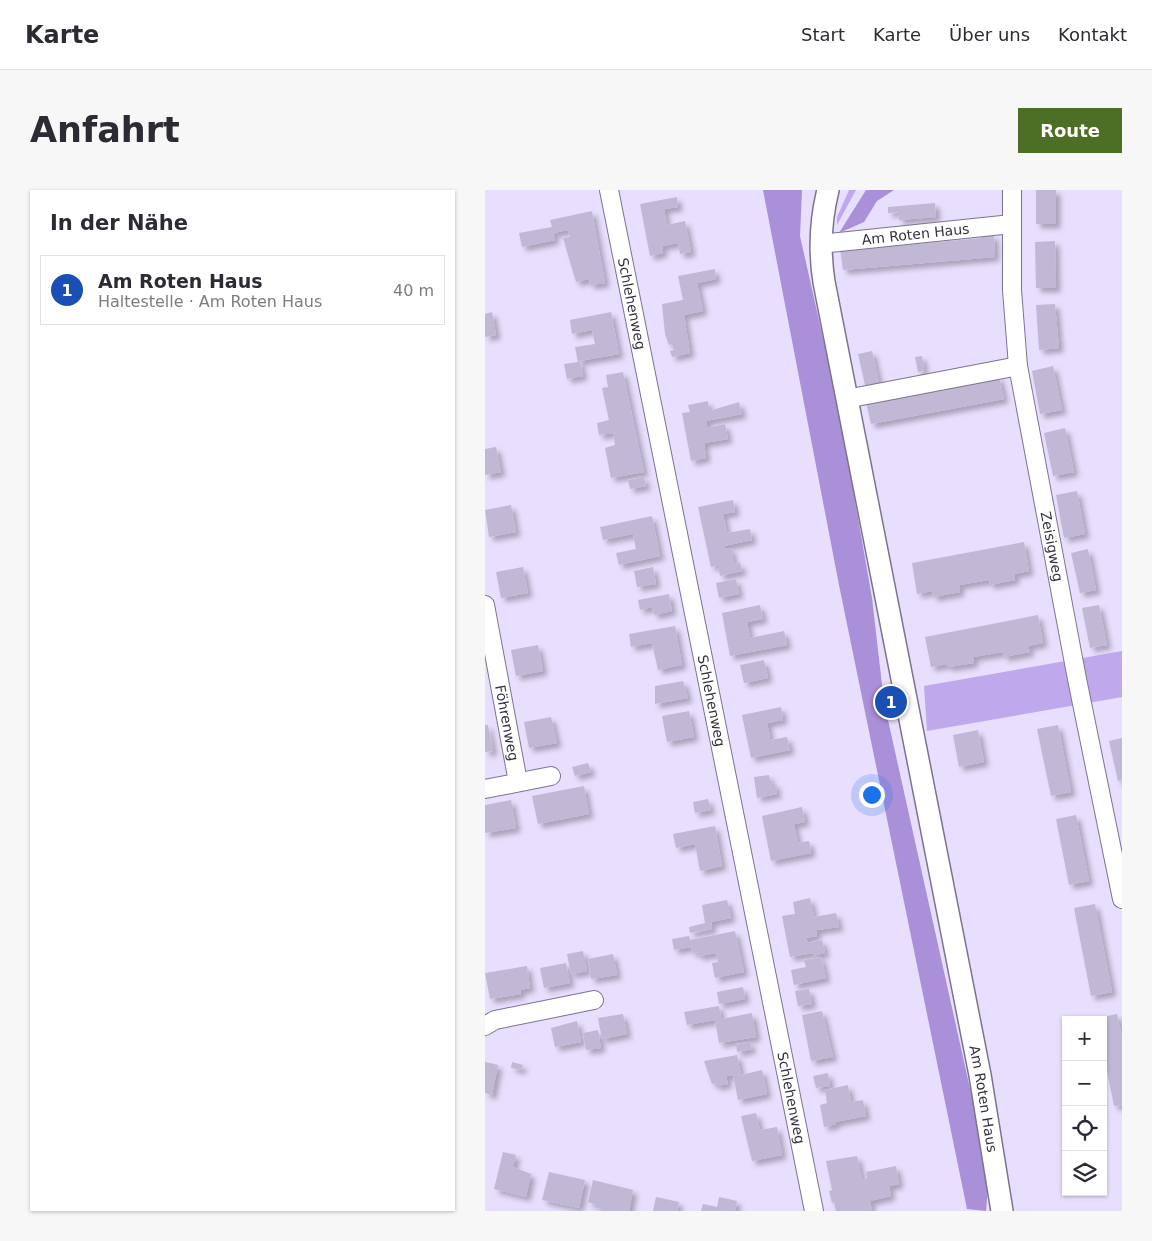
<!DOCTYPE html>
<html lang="de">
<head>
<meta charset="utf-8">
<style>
  body { margin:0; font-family:"DejaVu Sans",sans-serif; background:#f7f7f7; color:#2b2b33 }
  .controls { position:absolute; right:15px; bottom:15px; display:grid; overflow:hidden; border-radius:0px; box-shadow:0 1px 4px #0004 }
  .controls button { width:45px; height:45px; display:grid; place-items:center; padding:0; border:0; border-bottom:1px solid #e1e1e2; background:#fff; color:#2b2b33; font:25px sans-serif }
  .you { position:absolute; left:386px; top:604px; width:18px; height:18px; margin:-12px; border:4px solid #fff; border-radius:50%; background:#1a73e8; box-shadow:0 0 0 8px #1a73e833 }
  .badge { display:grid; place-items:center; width:32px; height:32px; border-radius:50%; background:#4c6e25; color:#fff; font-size:16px; font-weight:700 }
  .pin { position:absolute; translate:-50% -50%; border:2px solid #fff; box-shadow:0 1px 5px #0006 }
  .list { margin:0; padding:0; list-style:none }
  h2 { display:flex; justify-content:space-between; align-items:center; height:65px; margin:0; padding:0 20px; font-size:21px }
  h2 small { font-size:16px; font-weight:400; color:#7c7c81 }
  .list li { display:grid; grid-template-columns:32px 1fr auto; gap:15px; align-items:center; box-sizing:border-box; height:70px; margin:0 10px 10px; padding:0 10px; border:1px solid #e1e1e2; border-radius:0px }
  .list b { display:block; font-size:19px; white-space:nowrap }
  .list p { margin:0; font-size:16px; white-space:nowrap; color:#7c7c81 }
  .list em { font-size:16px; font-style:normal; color:#7c7c81 }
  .icon { flex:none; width:28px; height:28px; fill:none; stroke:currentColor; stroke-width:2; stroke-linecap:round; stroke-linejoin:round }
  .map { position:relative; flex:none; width:637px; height:1021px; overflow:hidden; border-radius:0px }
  header { display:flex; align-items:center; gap:30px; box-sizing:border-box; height:70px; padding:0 25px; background:#fff; border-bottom:1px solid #e1e1e2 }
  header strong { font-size:24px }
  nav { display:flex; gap:28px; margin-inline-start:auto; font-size:18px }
  .intro { display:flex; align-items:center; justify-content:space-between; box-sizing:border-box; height:120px; padding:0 30px }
  h1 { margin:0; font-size:35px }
  .button { padding:12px 22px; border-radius:0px; background:#4c6e25; color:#fff; font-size:18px; font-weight:700 }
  main { display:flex; gap:30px; padding:0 30px }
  aside { flex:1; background:#fff; border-radius:0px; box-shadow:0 1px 4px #0004 }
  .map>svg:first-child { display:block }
  .green { fill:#c0a8ec }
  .forest { fill:#aa8fd9 }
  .building { fill:#c1b8d5; filter:url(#shadow) }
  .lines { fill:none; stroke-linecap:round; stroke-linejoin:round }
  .minor-casing { stroke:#7c738e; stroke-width:20 }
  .tertiary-casing { stroke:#7c738e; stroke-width:24 }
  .minor { stroke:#fff; stroke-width:18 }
  .tertiary { stroke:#fff; stroke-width:21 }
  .labels { text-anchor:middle; stroke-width:5; stroke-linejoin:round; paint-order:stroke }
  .street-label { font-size:14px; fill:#36323e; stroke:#f3effb }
</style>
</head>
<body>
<header>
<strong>Karte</strong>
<nav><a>Start</a><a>Karte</a><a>Über uns</a><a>Kontakt</a></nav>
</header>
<div class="intro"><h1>Anfahrt</h1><a class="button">Route</a></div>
<main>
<aside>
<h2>In der Nähe<small></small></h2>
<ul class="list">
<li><span class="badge" style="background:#1a4fb4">1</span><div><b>Am Roten Haus</b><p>Haltestelle · Am Roten Haus</p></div><em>40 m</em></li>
</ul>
</aside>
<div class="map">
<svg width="637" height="1021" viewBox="0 0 637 1021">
  <defs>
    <filter id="shadow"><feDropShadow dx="4.5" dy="4.5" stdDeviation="2.5" flood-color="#0004"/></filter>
  </defs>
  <rect width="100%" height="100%" fill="#e8defd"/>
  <!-- green -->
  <g class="green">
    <polygon points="364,0 371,0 352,35 352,27"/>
    <polygon points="637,461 637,507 442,541 439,496"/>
  </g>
  <!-- forest -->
  <g class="forest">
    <polygon points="278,0 317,0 315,46 354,219 387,408 399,512 504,984 501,1021 482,1019 354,395"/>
    <polygon points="381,0 409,0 392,11 379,32 354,43"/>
  </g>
  <!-- building -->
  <g class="building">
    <rect x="551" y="0" width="20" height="34"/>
    <polygon points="192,7 193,17 179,19 182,35 200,31 206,62 195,64 193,53 177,56 178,63 165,66 155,14"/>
    <polygon points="450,13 451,27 414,30 413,22 403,23 403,17"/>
    <polygon points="107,21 120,93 105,95 104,89 91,92 78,48 85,47 83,40 68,43 70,50 37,57 34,43 67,37 65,30"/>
    <polygon points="496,45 509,45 510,67 358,80 355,59 367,57 367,60 496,48"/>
    <polygon points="570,51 571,98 551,98 550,52"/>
    <polygon points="230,79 231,89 212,93 218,121 199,125 205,163 187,167 185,161 189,160 187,154 184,155 180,144 177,114 198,110 193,86"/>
    <polygon points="570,114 574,158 554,160 551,115"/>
    <polygon points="7,122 11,145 0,147 0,124"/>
    <polygon points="126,122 134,164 95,171 98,186 82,189 79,174 93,172 90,157 110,154 107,140 87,144 85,130"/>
    <polygon points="387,161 394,193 380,195 373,164"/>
    <polygon points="437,166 439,181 433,182 430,167"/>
    <polygon points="568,176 577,220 555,224 547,181"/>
    <polygon points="138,182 159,282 126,288 120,258 130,255 128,243 114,245 112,233 124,230 117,198 123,197 121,185"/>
    <polygon points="514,186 519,209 386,234 381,212 393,209 394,212 499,192 502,191 502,189"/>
    <polygon points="223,211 224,221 254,212 257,224 221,231 222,238 240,234 243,249 219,253 221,268 206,271 197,223 205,222 203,215"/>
    <polygon points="580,238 589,282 568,286 559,243"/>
    <polygon points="11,257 16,282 0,285 0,259"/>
    <polygon points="159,287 161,296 145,299 143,290"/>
    <polygon points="592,301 600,344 579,348 571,305"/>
    <polygon points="248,310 250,322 238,324 242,343 265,339 267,350 239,356 240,359 246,358 249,374 255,373 257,381 235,386 233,375 226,377 213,317"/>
    <polygon points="26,315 31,342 4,347 0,320"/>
    <polygon points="167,326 175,366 134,375 131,363 151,359 148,344 118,350 115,337"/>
    <polygon points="539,352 544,381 529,384 530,390 505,395 504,390 474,395 475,402 448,407 447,401 432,404 427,373"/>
    <polygon points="603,359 611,400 595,403 586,363"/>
    <polygon points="38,377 43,403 16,408 11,382"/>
    <polygon points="168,377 171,394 152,397 149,381"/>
    <polygon points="251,389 254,404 234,408 231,393"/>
    <polygon points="184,404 187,421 169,425 167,417 155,420 153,410"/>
    <polygon points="275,415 278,429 262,432 265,448 299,441 302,455 245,466 237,423"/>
    <polygon points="614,415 622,455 605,458 597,418"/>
    <polygon points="553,425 558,453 543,456 545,462 519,467 518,462 488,467 489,473 463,477 462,474 446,477 440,447"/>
    <polygon points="190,436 197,475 173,480 167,453 146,457 144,444"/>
    <polygon points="53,455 58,481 31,486 26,460"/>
    <polygon points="279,470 283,488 259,493 255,475"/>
    <polygon points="198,491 203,508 170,514 170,496"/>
    <polygon points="398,500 403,500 404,510 400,511"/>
    <polygon points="296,517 298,530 282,533 284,542 285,550 302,547 305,560 266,568 257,525"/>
    <polygon points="204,521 209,547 182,552 177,526"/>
    <polygon points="66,527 72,553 44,558 39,532"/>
    <polygon points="0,535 3,535 8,561 0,562"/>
    <polygon points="573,535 586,602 566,606 552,539"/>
    <polygon points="493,540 499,572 474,577 468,545"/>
    <polygon points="637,548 637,590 633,591 624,551"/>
    <polygon points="103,573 106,582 90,586 87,577"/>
    <polygon points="284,585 286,594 290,593 292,604 272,608 269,587"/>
    <polygon points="99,596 104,624 53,634 47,606"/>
    <polygon points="223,609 226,620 210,623 208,612"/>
    <polygon points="26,610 31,638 0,643 0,615"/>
    <polygon points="317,617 320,632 309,634 313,653 324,651 326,663 286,671 277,626"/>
    <polygon points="591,625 604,691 584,695 571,629"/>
    <polygon points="230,636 237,676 215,681 210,654 191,658 188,644"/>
    <polygon points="325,708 329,727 351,723 354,737 331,740 332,746 321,748 323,753 337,750 340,763 328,766 328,763 305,767 297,726 310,724 308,712"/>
    <polygon points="242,710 246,728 226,732 227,739 205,743 204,737 220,733 217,715"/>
    <polygon points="610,714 627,802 606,806 589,718"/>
    <polygon points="250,741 259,782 230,788 227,773 233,772 231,763 214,766 213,762 207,763 206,757 189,760 187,749 204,746 205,750"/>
    <polygon points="98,761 102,781 86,784 82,764"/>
    <polygon points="128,764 132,785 106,789 103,769"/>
    <polygon points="336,767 341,788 309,795 306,780 321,777 319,770"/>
    <polygon points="81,773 85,793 59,798 55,778"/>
    <polygon points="42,776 45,798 35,800 36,804 5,809 0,783"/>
    <polygon points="258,797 260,809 234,814 232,802"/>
    <polygon points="324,799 327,814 313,816 310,801"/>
    <polygon points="234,816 236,829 267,823 271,847 234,853 230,830 202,835 199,822"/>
    <polygon points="337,821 348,867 326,871 317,825"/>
    <polygon points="138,824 142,844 117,849 113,828"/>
    <polygon points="632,824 637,848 637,915 629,916 618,860 618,830 612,830 612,828"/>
    <polygon points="92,831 96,852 70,857 66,838"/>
    <polygon points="113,840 116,858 101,860 98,843"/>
    <polygon points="265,852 267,859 252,862 251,854"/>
    <polygon points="252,865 256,885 277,880 282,904 253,910 248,885 241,886 243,894 231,896 231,893 227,894 219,871"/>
    <polygon points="0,872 13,875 7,905 0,903"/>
    <polygon points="27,872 38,875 36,880 26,878"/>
    <polygon points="343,883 345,896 331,898 328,886"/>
    <polygon points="363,895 366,912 378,910 381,926 350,932 351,934 339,937 335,915 342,913 340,900"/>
    <polygon points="271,923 275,940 292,937 297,965 267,971 256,926"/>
    <polygon points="18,962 31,965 28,977 46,984 41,1007 9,999"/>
    <polygon points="372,966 377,990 382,988 381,982 411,976 414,994 404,996 406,1006 385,1011 387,1021 351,1021 349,1012 347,1013 344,1001 347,1000 341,971"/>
    <polygon points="64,982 100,990 94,1018 57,1010"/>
    <polygon points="108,990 148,1000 144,1021 117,1021 118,1019 112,1018 112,1015 103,1012"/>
    <polygon points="171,1007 194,1012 192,1021 168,1021"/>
    <polygon points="234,1007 252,1011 250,1021 216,1021 218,1014 232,1017"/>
  </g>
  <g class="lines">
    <defs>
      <g id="minor">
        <path id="s1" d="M124 0 329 1021"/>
        <path id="s2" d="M527 0V100L533 176 592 489 637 709"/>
        <path id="s3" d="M335 54 527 34"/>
        <polyline points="361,209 533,176"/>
        <path id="s4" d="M0 415 33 592"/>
        <polyline points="0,599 66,586"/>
        <polyline points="0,836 10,830 109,810"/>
      </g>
      <g id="tertiary">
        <path id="s5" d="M343 0C335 32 334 60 339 92L495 885 517 1021"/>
      </g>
    </defs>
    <!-- minor casing -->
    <use href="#minor" class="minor-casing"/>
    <!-- tertiary casing -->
    <use href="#tertiary" class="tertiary-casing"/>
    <!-- minor -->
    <use href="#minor" class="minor"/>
    <!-- tertiary -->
    <use href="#tertiary" class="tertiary"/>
  </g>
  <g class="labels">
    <!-- street labels -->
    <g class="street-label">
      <text dy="5" stroke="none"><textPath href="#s3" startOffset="96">Am Roten Haus</textPath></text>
      <text dy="5" stroke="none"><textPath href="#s1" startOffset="116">Schlehenweg</textPath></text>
      <text dy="5" stroke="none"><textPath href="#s2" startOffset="360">Zeisigweg</textPath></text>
      <text dy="5" stroke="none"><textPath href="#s1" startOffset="521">Schlehenweg</textPath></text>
      <text dy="5" stroke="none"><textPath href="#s4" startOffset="120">Föhrenweg</textPath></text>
      <text dy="5" stroke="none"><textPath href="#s1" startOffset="926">Schlehenweg</textPath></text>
      <text dy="5" stroke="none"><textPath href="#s5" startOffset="925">Am Roten Haus</textPath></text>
    </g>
  </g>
</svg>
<div class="controls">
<button>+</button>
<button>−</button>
<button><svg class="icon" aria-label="locate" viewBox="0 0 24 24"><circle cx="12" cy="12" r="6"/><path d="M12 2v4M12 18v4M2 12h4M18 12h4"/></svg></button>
<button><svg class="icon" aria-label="layers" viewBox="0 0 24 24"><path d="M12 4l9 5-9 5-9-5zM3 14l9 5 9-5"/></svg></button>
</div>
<div class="you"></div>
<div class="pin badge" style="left:406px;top:512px;background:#1a4fb4">1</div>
</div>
</main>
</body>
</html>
